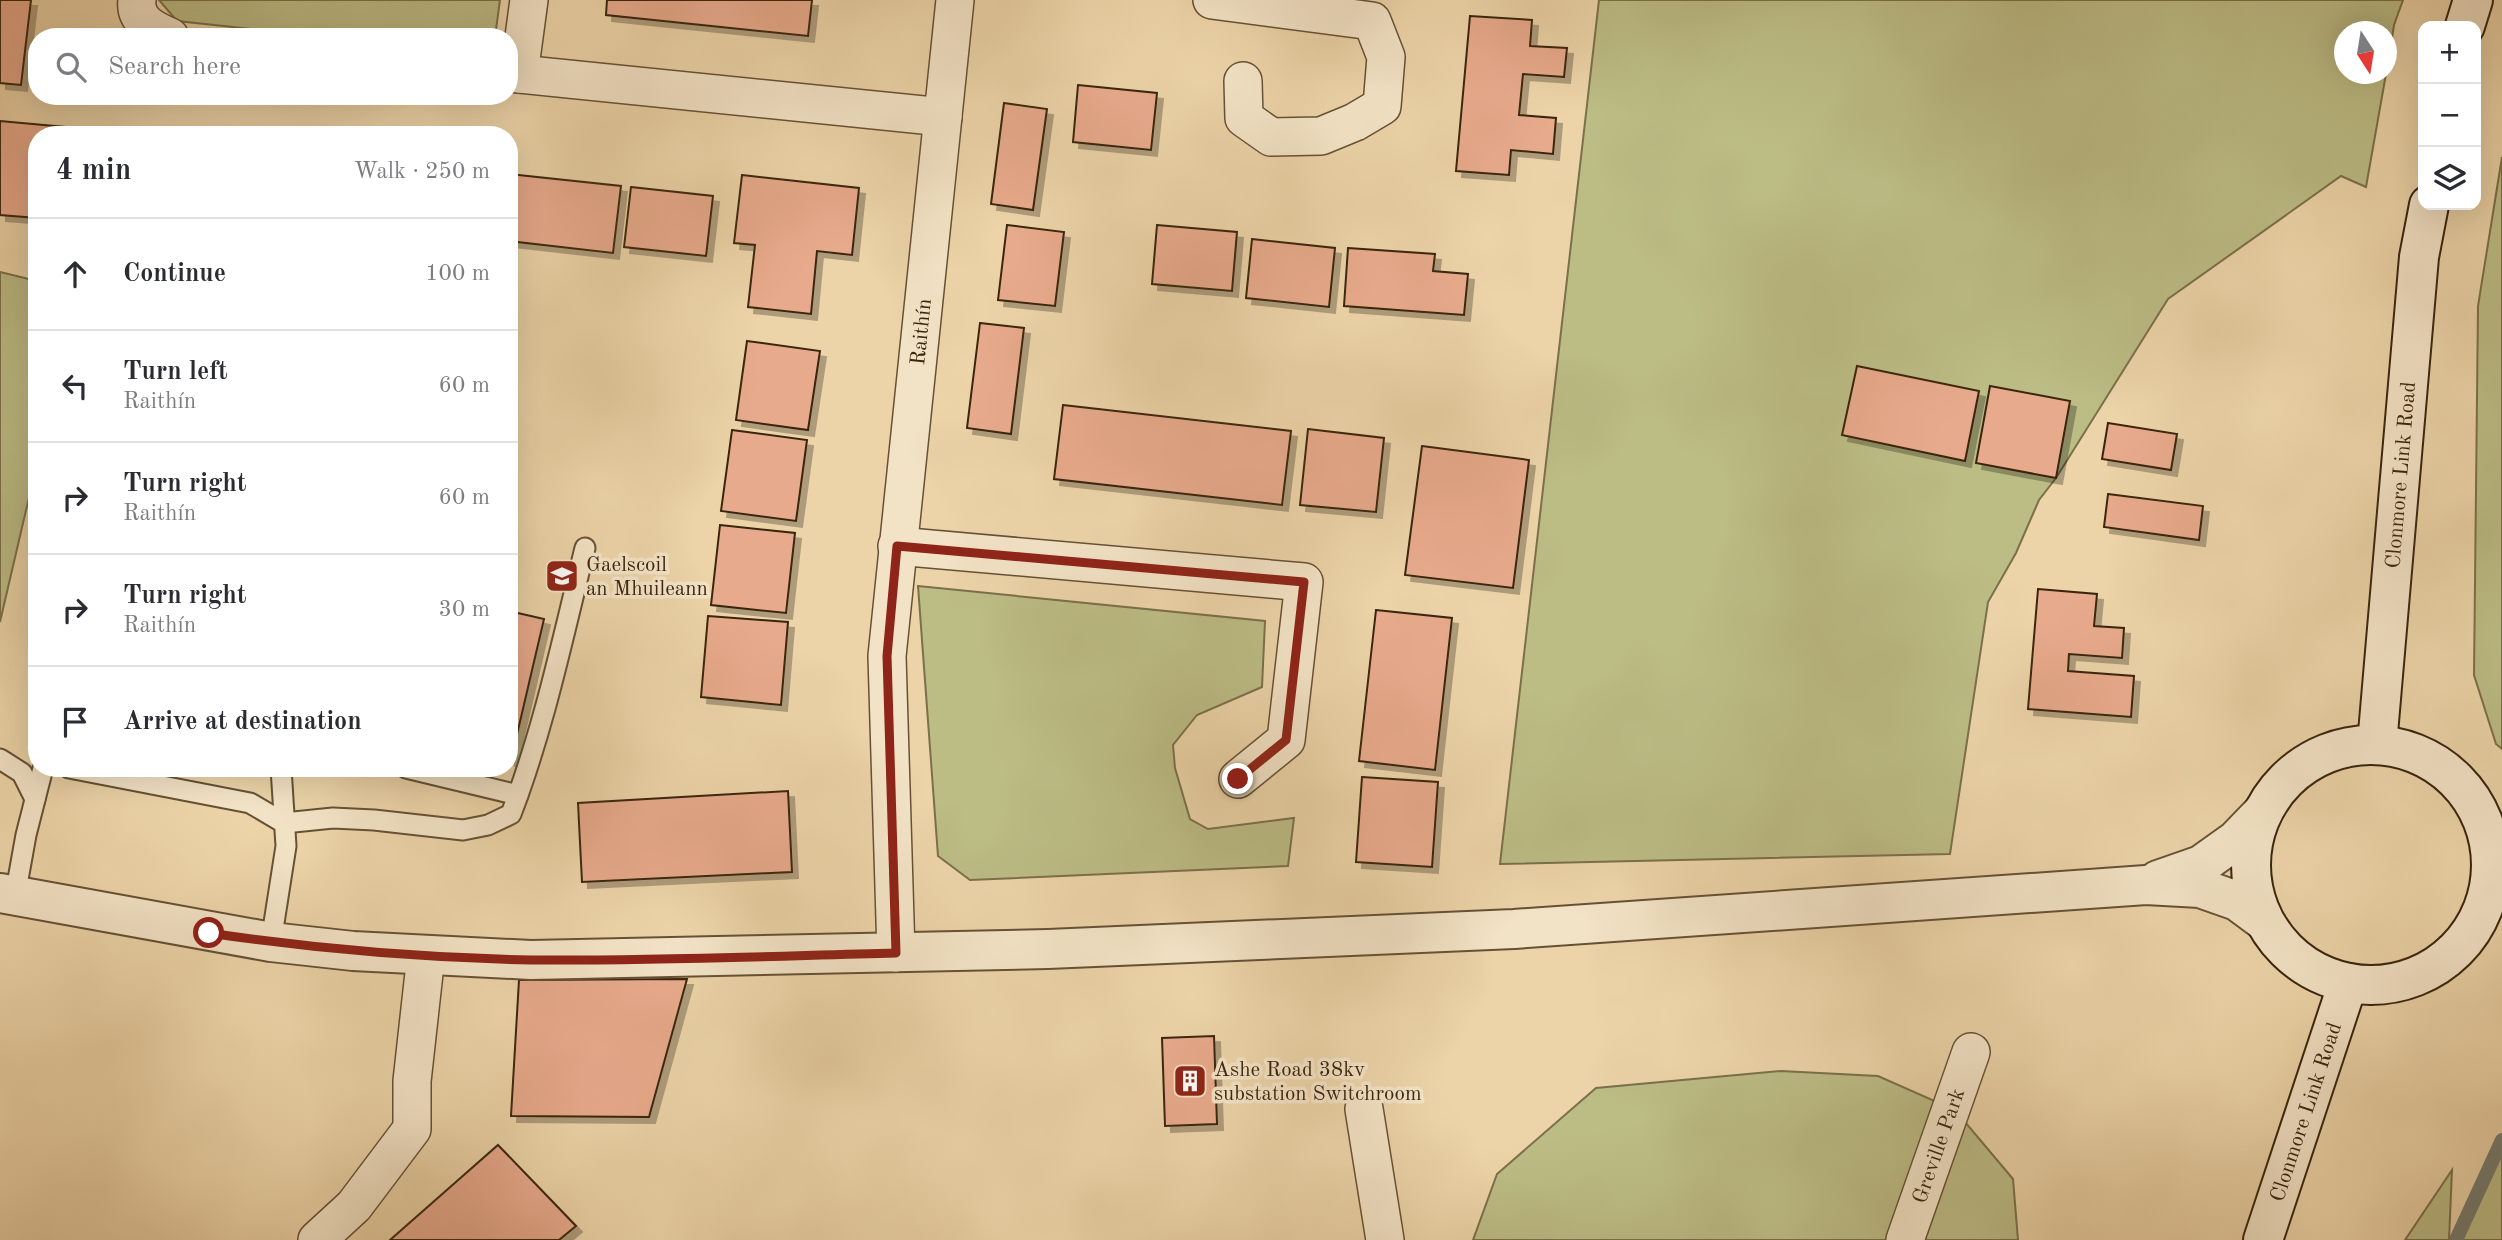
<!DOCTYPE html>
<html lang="en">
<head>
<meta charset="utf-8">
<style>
  body { margin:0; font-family:"Old Standard TT",serif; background:#f7f7f7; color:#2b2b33 }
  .controls { position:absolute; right:21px; top:21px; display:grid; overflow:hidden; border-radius:14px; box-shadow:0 7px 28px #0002 }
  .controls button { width:63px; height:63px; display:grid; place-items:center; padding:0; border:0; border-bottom:2px solid #e1e1e2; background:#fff; color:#2b2b33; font:35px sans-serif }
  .compass { position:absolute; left:2334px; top:21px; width:63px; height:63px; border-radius:50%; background:#fff; box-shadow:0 7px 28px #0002; rotate:168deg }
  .stop { position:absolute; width:21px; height:21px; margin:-16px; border:5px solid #8f2418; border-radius:50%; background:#fff }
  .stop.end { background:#8f2418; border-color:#fff; box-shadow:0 2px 7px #0008 }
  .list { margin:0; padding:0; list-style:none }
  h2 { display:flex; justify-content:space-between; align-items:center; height:91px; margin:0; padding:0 28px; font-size:30px }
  h2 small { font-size:23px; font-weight:400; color:#7c7c81 }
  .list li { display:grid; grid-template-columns:46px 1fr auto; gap:21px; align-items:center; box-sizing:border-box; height:112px; padding:0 28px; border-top:2px solid #e1e1e2 }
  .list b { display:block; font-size:26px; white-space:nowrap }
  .list p { margin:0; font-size:23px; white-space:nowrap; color:#7c7c81 }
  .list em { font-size:23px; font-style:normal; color:#7c7c81 }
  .icon { flex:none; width:38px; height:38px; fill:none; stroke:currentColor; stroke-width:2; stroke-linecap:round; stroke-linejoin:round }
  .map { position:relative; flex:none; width:2502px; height:1240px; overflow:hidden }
  .search { position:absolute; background:#fff; box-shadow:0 7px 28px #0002; left:28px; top:28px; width:490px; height:77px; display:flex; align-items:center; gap:18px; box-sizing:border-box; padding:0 24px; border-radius:28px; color:#7c7c81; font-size:26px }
  .panel { position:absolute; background:#fff; box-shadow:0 7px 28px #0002; left:28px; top:126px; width:490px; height:651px; border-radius:28px }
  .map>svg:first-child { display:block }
  .green { fill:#bcbc85; stroke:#7b704a; stroke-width:2 }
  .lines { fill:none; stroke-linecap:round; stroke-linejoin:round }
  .stream { stroke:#757c71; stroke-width:14 }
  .building { fill:#e8aa8c; stroke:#3a250f; stroke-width:2; filter:url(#shadow) }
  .service-casing { stroke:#665135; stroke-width:23 }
  .minor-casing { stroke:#665135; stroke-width:40 }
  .tertiary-casing { stroke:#665135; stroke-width:42 }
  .secondary-casing { stroke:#3a250f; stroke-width:42 }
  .service { stroke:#f3e3c6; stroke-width:19 }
  .minor { stroke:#f3e3c6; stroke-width:37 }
  .tertiary { stroke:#f3e3c6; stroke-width:38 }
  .secondary { stroke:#f3e3c6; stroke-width:38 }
  .route { stroke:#8f2418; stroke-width:9 }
  .labels { text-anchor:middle; stroke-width:7; stroke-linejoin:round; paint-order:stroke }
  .street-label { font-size:21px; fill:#3a250f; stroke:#f3e3c6 }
  .poi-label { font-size:21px; fill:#3a250f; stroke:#f3e3c6; text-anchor:start }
</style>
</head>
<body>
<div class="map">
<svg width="2502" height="1240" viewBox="0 0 2502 1240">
  <defs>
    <filter id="shadow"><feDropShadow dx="6" dy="6" stdDeviation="0" flood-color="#0004"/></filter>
  </defs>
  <rect width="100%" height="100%" fill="#ecd4a8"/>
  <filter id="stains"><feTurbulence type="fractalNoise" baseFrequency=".00286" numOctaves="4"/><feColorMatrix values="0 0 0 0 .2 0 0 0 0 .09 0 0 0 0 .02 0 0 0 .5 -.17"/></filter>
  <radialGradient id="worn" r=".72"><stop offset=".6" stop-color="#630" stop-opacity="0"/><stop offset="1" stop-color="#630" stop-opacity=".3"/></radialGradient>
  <!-- green -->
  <g class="green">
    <polygon points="159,0 500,0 495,37 325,37 177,21"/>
    <polygon points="1599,0 2403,0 2394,25 2387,71 2386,32 2344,32 2344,74 2386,74 2366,187 2341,176 2168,299 2056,478 2039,500 2016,553 1988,602 1950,854 1500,864"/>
    <polygon points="2502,157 2502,749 2496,744 2474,675 2478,306"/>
    <polygon points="0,272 37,281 37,463 0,622"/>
    <polygon points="918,586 1265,621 1262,687 1197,715 1173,745 1175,768 1190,819 1208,829 1294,818 1288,866 970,880 938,856"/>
    <polygon points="1781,1071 1878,1076 1955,1110 2013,1179 2018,1240 1473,1240 1497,1174 1596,1088"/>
    <polygon points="2502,1140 2502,1240 2456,1240 2496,1154"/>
    <polygon points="2452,1170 2449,1240 2405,1240"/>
  </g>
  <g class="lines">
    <!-- stream -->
    <polyline class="stream" points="2456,1240 2502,1140"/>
  </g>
  <!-- building -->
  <g class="building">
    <polygon points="0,0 31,0 21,85 0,83"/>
    <polygon points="607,0 812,0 808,36 606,15"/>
    <polygon points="1470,16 1532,20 1530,46 1567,48 1564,77 1523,74 1519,115 1556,118 1553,154 1511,150 1509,175 1456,171"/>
    <polygon points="1078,85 1157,93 1151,150 1073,142"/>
    <polygon points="1004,103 1047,109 1033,210 991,204"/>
    <polygon points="0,121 65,127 64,135 37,135 37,218 0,215"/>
    <polygon points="93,127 159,135 92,135"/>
    <polygon points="509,174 621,186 613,253 509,241"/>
    <polygon points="742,175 859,188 852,255 817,251 811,314 748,307 755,245 734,243"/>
    <polygon points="631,187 713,196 706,256 624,247"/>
    <polygon points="1007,225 1064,232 1055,306 998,300"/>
    <polygon points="1157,225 1237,232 1232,291 1152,284"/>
    <polygon points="1252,239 1335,248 1329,307 1246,298"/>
    <polygon points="1348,248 1435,254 1433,271 1468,274 1464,315 1344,306"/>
    <polygon points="980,323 1024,328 1011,434 967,428"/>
    <polygon points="747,341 820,351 808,430 736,420"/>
    <polygon points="1857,366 1979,391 1965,461 1842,435"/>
    <polygon points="1990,386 2070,401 2056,478 1976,463"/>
    <polygon points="1063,405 1291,431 1282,505 1054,479"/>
    <polygon points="2108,423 2177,434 2171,470 2102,459"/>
    <polygon points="1308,429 1384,438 1376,512 1300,505"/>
    <polygon points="732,430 807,440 796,521 721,511"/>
    <polygon points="1422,446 1529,460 1513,588 1405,575"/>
    <polygon points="2108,494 2203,506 2199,540 2104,527"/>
    <polygon points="720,525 795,533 786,613 711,605"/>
    <polygon points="2038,589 2097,594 2094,626 2124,628 2122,658 2069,654 2068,671 2134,676 2131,717 2028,709"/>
    <polygon points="1376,610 1452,618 1435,770 1359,761"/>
    <polygon points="509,611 544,619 511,760 509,760"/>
    <polygon points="708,616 788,622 781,705 701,697"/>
    <polygon points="1362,777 1438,782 1432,867 1356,862"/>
    <polygon points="788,791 792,872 582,882 578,803"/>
    <polygon points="687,979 649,1117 511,1116 519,980"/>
    <polygon points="1214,1036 1217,1124 1165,1126 1162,1038"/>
    <polygon points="498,1145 576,1226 559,1240 390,1240"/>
  </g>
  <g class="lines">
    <defs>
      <g id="service">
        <polyline points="0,759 22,773 35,799"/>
        <path d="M69 768 250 803 284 823 333 818 374 820 463 830 488 825 511 814C544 728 563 637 585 548"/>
        <polyline points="406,768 518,795"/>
        <polyline points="15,896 26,835 43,768"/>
        <polyline points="271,942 286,846 281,768"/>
      </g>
      <g id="minor">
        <path d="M137 0C134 21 154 30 170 37"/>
        <polyline points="1212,0 1372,21 1386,57 1382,106 1355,122 1321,136 1271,137 1244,118 1243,81"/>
        <polyline points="509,73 943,117"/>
        <polyline points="519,74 529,0"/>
        <polyline points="897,546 1304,582 1286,740 1238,779"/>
        <path id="s1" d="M896 953 887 656 955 0"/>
        <polyline points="1364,1109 1385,1240"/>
        <polyline points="317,1240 354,1206 412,1129 412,1081 426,955"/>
        <path id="s2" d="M1905 1240 1971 1052"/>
      </g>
      <g id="tertiary">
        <polyline points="2158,880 2201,865 2236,840 2263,812"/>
        <polyline points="0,893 271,942 353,951 531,960 1048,949 1514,929 2146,885 2200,888 2237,901 2264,921"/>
      </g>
      <g id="secondary">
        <polyline points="2465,26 2473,0"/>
        <path id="s3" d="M2377 745 2419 257 2429 205"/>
        <circle cx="2371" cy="865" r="120"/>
        <path id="s4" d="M2263 1240 2348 983"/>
      </g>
    </defs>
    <!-- service casing -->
    <use href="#service" class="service-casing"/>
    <!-- minor casing -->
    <use href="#minor" class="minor-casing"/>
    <!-- tertiary casing -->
    <use href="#tertiary" class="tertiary-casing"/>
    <!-- secondary casing -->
    <use href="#secondary" class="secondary-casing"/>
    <!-- service -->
    <use href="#service" class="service"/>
    <!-- minor -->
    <use href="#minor" class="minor"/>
    <!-- tertiary -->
    <use href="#tertiary" class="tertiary"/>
    <!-- secondary -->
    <use href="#secondary" class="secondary"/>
  </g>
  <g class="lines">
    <!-- route -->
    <path class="route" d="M209 933C316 949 424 958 531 960 653 961 775 956 896 953L887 656 897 546 1304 582 1286 740 1238 779"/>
  </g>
  <!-- icons -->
  <defs>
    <symbol id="school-square" viewBox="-11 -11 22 22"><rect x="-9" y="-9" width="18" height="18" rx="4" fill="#8f2418" stroke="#f3e3c6"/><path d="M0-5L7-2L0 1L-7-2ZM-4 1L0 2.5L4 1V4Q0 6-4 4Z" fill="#fff"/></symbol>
    <symbol id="building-square" viewBox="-11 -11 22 22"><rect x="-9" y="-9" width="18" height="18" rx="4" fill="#8f2418" stroke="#f3e3c6"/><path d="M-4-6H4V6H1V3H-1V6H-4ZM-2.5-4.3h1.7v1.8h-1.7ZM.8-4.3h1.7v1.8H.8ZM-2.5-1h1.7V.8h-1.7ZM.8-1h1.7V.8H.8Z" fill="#fff"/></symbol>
  </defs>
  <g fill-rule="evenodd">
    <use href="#school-square" x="543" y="557" width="38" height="38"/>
    <use href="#building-square" x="1171" y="1062" width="38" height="38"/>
  </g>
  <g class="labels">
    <!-- street labels -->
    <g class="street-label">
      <text dy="7" stroke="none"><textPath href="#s1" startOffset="623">Raithín</textPath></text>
      <text dy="7" stroke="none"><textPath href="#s3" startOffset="271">Clonmore Link Road</textPath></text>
      <text dy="7" stroke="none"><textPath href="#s4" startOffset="135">Clonmore Link Road</textPath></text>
      <text dy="7" stroke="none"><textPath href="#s2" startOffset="100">Greville Park</textPath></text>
    </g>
    <!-- poi labels -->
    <g class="poi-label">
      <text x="586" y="571">Gaelscoil<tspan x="586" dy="24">an Mhuileann</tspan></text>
      <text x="1214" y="1076">Ashe Road 38kv<tspan x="1214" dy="24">substation Switchroom</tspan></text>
    </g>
  </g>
  <rect width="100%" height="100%" filter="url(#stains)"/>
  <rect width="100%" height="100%" fill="url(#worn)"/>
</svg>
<div class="controls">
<button>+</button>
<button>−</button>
<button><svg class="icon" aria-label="layers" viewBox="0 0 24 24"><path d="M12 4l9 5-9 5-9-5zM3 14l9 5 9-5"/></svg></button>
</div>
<svg class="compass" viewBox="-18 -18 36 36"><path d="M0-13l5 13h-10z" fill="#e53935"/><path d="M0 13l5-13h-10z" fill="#7c7c81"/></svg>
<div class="stop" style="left:209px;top:933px"></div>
<div class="stop end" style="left:1238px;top:779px"></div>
<div class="search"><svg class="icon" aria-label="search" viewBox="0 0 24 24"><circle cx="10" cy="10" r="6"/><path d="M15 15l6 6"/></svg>Search here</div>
<section class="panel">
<h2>4 min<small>Walk · 250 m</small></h2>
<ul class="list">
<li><svg class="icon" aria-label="ahead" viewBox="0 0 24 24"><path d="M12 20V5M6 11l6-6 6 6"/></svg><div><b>Continue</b></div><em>100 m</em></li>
<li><svg class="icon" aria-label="left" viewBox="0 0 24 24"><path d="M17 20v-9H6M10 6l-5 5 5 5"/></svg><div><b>Turn left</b><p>Raithín</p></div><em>60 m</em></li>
<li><svg class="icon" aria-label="right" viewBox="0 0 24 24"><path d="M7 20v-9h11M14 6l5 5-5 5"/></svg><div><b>Turn right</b><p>Raithín</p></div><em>60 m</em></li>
<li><svg class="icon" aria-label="right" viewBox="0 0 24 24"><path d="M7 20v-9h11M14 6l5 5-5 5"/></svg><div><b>Turn right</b><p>Raithín</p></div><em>30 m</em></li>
<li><svg class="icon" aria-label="arrive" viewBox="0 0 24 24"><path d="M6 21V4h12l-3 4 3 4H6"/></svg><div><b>Arrive at destination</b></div></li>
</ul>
</section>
</div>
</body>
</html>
